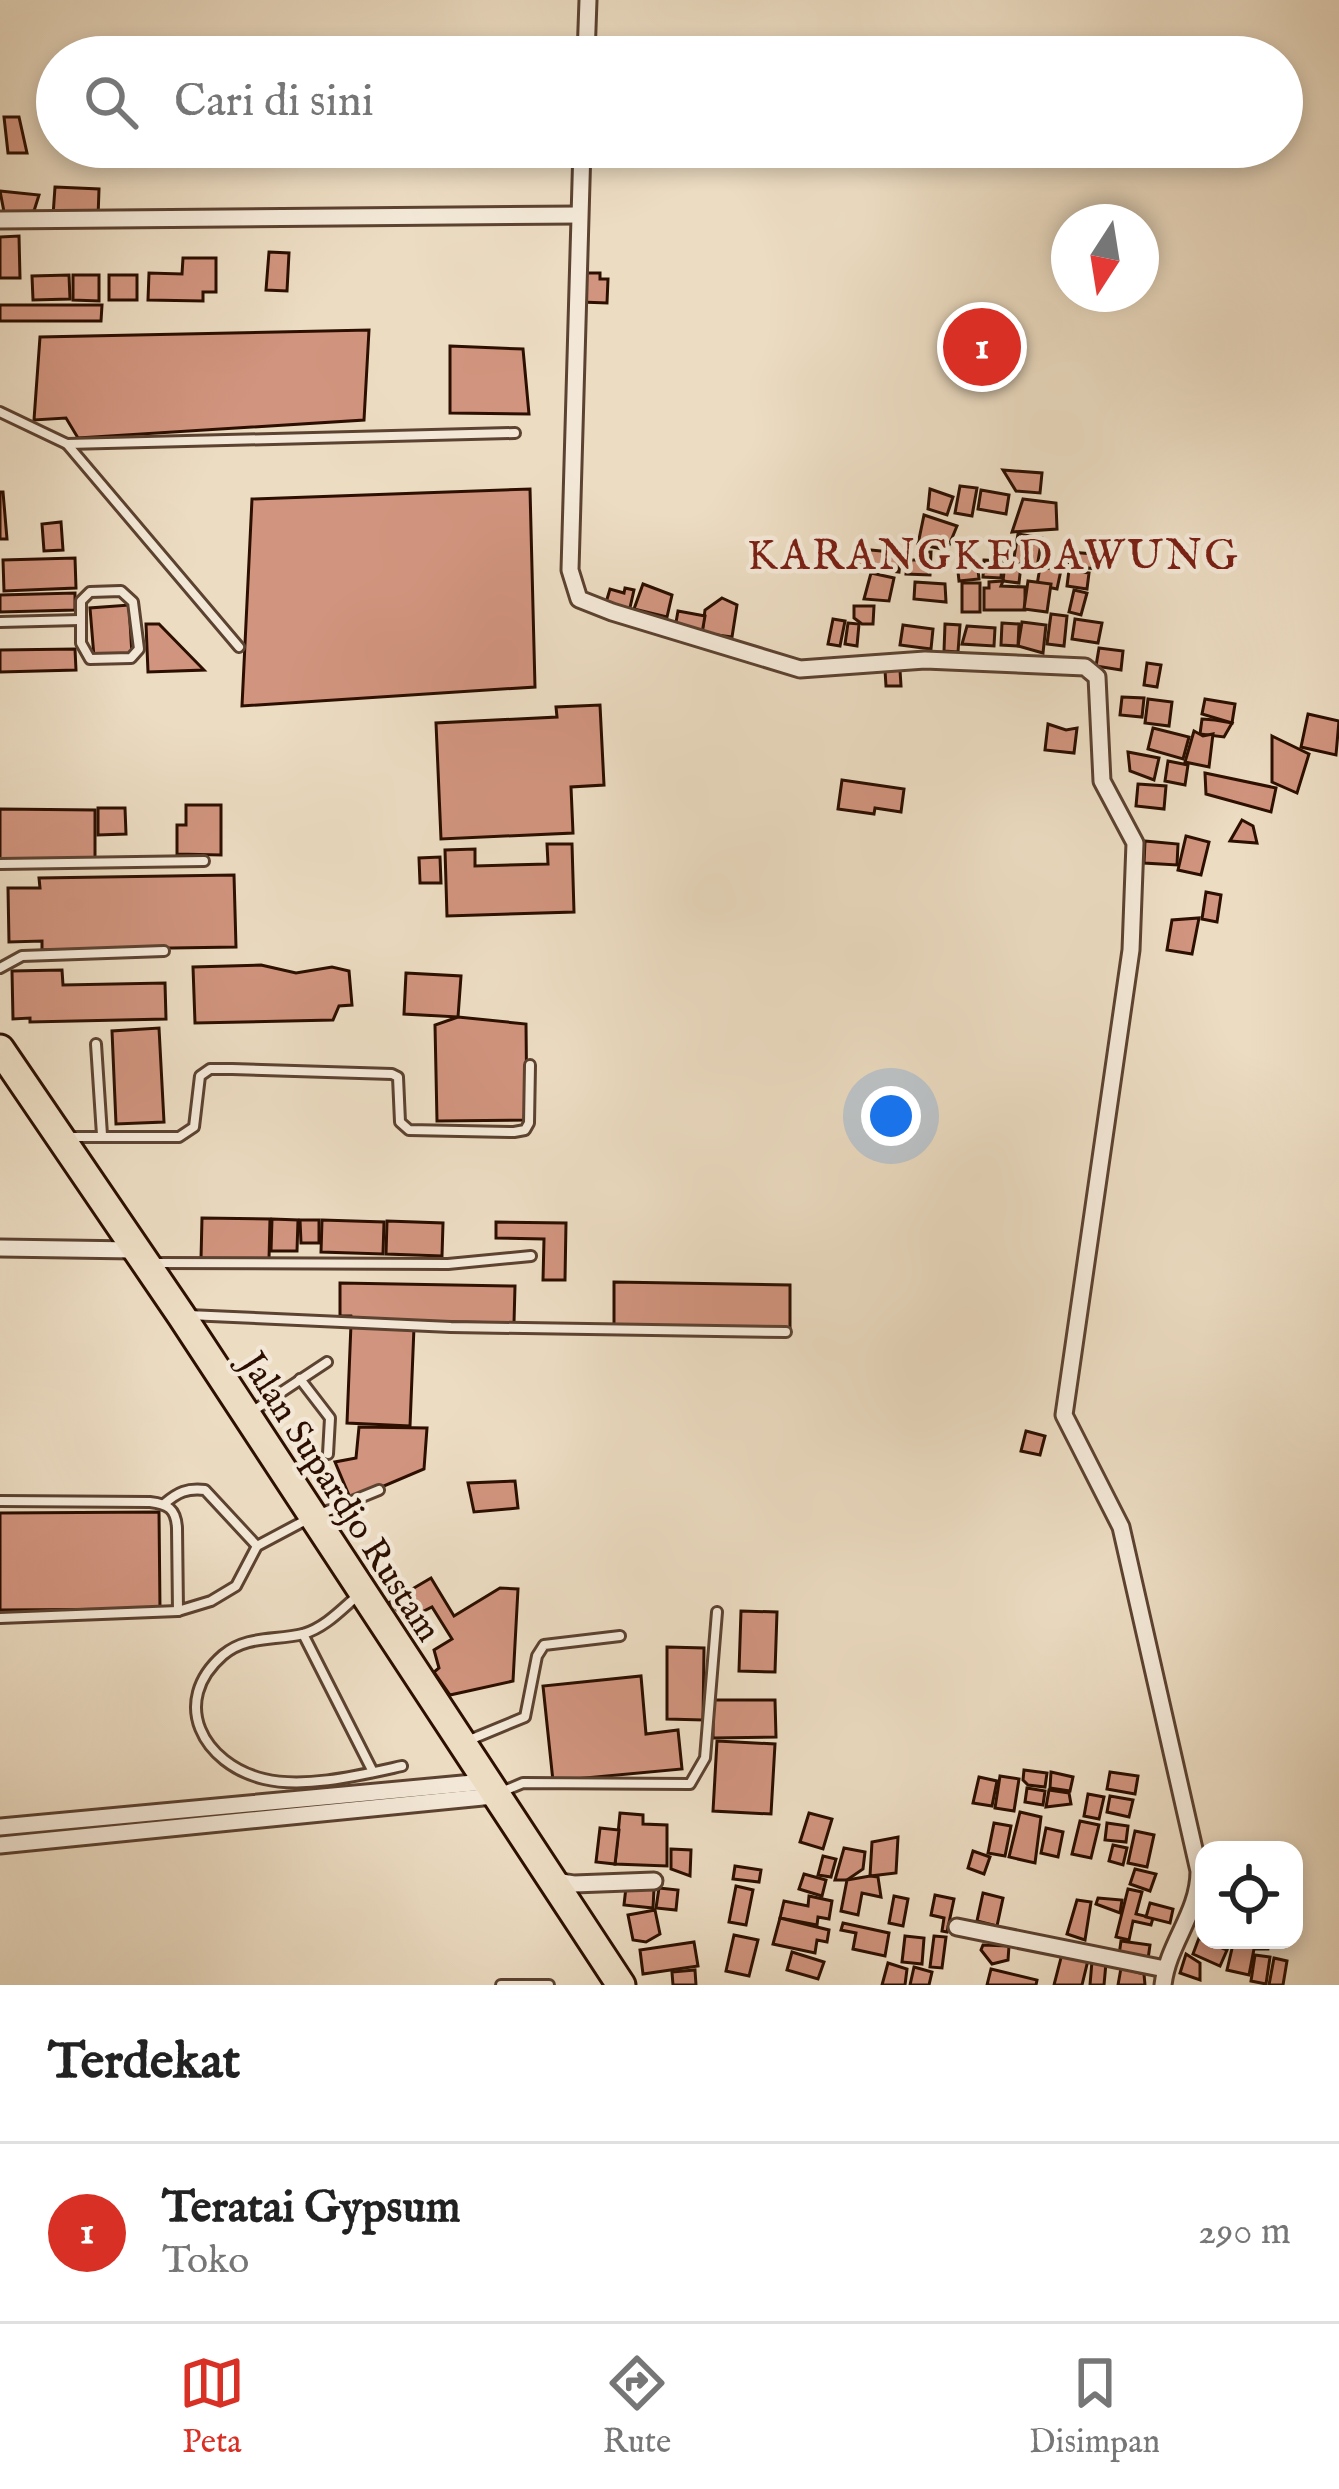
<!DOCTYPE html>
<html lang="id">
<head>
<meta charset="utf-8">
<style>
  body { margin:0; font-family:"IM FELL English",serif; background:#f2f2f2; color:#222 }
  .controls { position:absolute; right:36px; bottom:36px; display:grid; overflow:hidden; border-radius:24px; box-shadow:0 6px 18px #0003 }
  .controls button { width:108px; height:108px; display:grid; place-items:center; padding:0; border:0; border-bottom:3px solid #e0e0e0; background:#fff; color:#222; font:60px sans-serif }
  .compass { position:absolute; left:1051px; top:204px; width:108px; height:108px; border-radius:50%; background:#fff; box-shadow:0 6px 18px #0003; rotate:192deg }
  .you { position:absolute; left:891px; top:1116px; width:42px; height:42px; margin:-30px; border:9px solid #fff; border-radius:50%; background:#1a73e8; box-shadow:0 0 0 18px #1a73e833 }
  .badge { display:grid; place-items:center; width:78px; height:78px; border-radius:50%; background:#d93025; color:#fff; font-size:39px; font-weight:700 }
  .pin { position:absolute; translate:-50% -50%; border:6px solid #fff; box-shadow:0 3px 12px #0006 }
  .list { margin:0; padding:0; list-style:none }
  h2 { display:flex; justify-content:space-between; align-items:center; height:156px; margin:0; padding:0 48px; font-size:51px }
  h2 small { font-size:39px; font-weight:400; color:#767676 }
  .list li { display:grid; grid-template-columns:78px 1fr auto; gap:36px; align-items:center; box-sizing:border-box; height:180px; padding:0 48px; border-top:3px solid #e0e0e0 }
  .list b { display:block; font-size:45px; white-space:nowrap }
  .list p { margin:0; font-size:39px; white-space:nowrap; color:#767676 }
  .list em { font-size:39px; font-style:normal; color:#767676 }
  .icon { flex:none; width:66px; height:66px; fill:none; stroke:currentColor; stroke-width:2; stroke-linecap:round; stroke-linejoin:round }
  .map { position:relative; flex:none; width:1339px; height:1985px; overflow:hidden }
  .search { position:absolute; background:#fff; box-shadow:0 6px 18px #0003; left:36px; right:36px; top:36px; height:132px; display:flex; align-items:center; gap:30px; box-sizing:border-box; padding:0 42px; border-radius:66px; color:#767676; font-size:45px }
  .sheet { height:336px; background:#fff }
  nav { display:flex; justify-content:space-around; align-items:center; box-sizing:border-box; height:168px; border-top:3px solid #e0e0e0; background:#fff; font-size:33px; color:#767676 }
  nav a { display:grid; justify-items:center; gap:6px }
  nav .on { color:#d93025 }
  .map>svg:first-child { display:block }
  .building { fill:#d1947e; stroke:#2c0f00; stroke-width:3 }
  .lines { fill:none; stroke-linecap:round; stroke-linejoin:round }
  .lane-casing { stroke:#5c4230; stroke-width:14 }
  .street-casing { stroke:#5c4230; stroke-width:21 }
  .highway-casing { stroke:#2c0f00; stroke-width:33 }
  .lane { stroke:#f3e8d7; stroke-width:8 }
  .street { stroke:#f3e8d7; stroke-width:15 }
  .highway { stroke:#ecdcc2; stroke-width:27 }
  .labels { text-anchor:middle; stroke-width:9; stroke-linejoin:round; paint-order:stroke }
  .street-label { font-size:36px; fill:#2c0f00; stroke:#f3e8d7 }
  .quarter-label { font-size:42px; letter-spacing:3px; fill:#7a1f14; stroke:#f3e8d7 }
</style>
</head>
<body>
<div class="map">
<svg width="1339" height="1985" viewBox="0 0 1339 1985">
  <rect width="100%" height="100%" fill="#ecdcc2"/>
  <filter id="stains"><feTurbulence type="fractalNoise" baseFrequency=".00167" numOctaves="4"/><feColorMatrix values="0 0 0 0 .2 0 0 0 0 .09 0 0 0 0 .02 0 0 0 .5 -.17"/></filter>
  <radialGradient id="worn" r=".72"><stop offset=".6" stop-color="#630" stop-opacity="0"/><stop offset="1" stop-color="#630" stop-opacity=".3"/></radialGradient>
  <!-- building -->
  <g class="building">
    <polygon points="4,117 19,117 27,153 8,153"/>
    <polygon points="55,187 99,189 98,218 53,216"/>
    <polygon points="0,191 39,195 34,211 5,217"/>
    <polygon points="19,236 20,278 0,278 0,237"/>
    <polygon points="269,252 289,253 287,291 266,290"/>
    <polygon points="183,258 216,258 216,292 203,292 203,301 148,300 149,273 182,274"/>
    <polygon points="581,273 600,273 600,279 608,279 607,303 581,302"/>
    <polygon points="69,275 70,299 33,300 32,276"/>
    <polygon points="73,275 99,275 99,301 73,300"/>
    <rect x="109" y="275" width="28" height="25"/>
    <polygon points="0,305 102,305 101,321 0,321"/>
    <polygon points="369,330 364,420 78,438 66,418 34,420 40,337"/>
    <polygon points="450,346 523,349 529,414 450,413"/>
    <polygon points="1003,470 1042,473 1040,493 1016,491"/>
    <polygon points="960,486 977,488 972,516 955,513"/>
    <polygon points="530,489 535,687 242,706 252,499"/>
    <polygon points="930,489 953,497 947,515 928,509"/>
    <polygon points="981,490 1009,495 1006,514 978,509"/>
    <polygon points="0,492 3,492 7,539 0,539"/>
    <polygon points="1023,499 1056,503 1057,529 1012,532"/>
    <polygon points="924,515 957,526 947,550 918,544"/>
    <polygon points="61,522 63,550 44,551 42,524"/>
    <polygon points="1018,534 1042,538 1037,567 1013,563"/>
    <polygon points="871,550 901,553 899,572 852,566 853,555"/>
    <polygon points="919,552 931,552 930,575 906,574 907,560 916,560"/>
    <polygon points="1070,552 1093,554 1097,569 1069,566"/>
    <polygon points="75,558 76,588 4,591 3,560"/>
    <polygon points="977,560 979,579 959,581 957,562"/>
    <polygon points="984,560 1002,561 1001,578 983,577"/>
    <polygon points="1005,563 1021,565 1019,583 1003,581"/>
    <polygon points="1040,567 1061,570 1057,589 1037,585"/>
    <polygon points="1069,570 1089,573 1087,589 1067,586"/>
    <polygon points="871,573 894,578 889,601 864,599"/>
    <polygon points="1003,581 1001,586 1025,587 1025,610 984,610 984,588 989,588 989,582"/>
    <polygon points="1028,581 1051,584 1047,612 1024,609"/>
    <polygon points="915,582 945,584 946,602 914,599"/>
    <rect x="962" y="583" width="18" height="29"/>
    <polygon points="643,584 672,595 667,617 634,609"/>
    <polygon points="625,588 634,590 629,612 605,606 610,589 624,593"/>
    <polygon points="1074,590 1087,593 1081,615 1069,612"/>
    <polygon points="75,593 75,610 0,612 0,595"/>
    <polygon points="722,598 737,605 732,637 702,633 705,610"/>
    <polygon points="129,605 132,655 94,657 90,608"/>
    <polygon points="854,606 874,606 873,624 862,624 854,618"/>
    <polygon points="678,611 705,616 702,633 675,628"/>
    <polygon points="1051,614 1067,616 1064,646 1047,644"/>
    <polygon points="833,619 845,621 840,646 828,644"/>
    <polygon points="1075,619 1102,623 1098,643 1072,639"/>
    <polygon points="1022,622 1046,625 1043,653 1018,646"/>
    <polygon points="848,623 859,624 857,646 845,644"/>
    <polygon points="1002,623 1019,624 1018,646 1001,645"/>
    <polygon points="146,624 159,624 204,670 148,672"/>
    <polygon points="945,624 960,625 958,652 944,651"/>
    <polygon points="903,625 933,629 931,649 900,645"/>
    <polygon points="967,626 995,628 994,646 962,644"/>
    <polygon points="1099,648 1123,651 1121,670 1096,666"/>
    <polygon points="75,649 76,670 0,672 0,650"/>
    <polygon points="1147,663 1161,665 1157,687 1144,685"/>
    <polygon points="885,670 900,670 901,686 886,686"/>
    <polygon points="1122,697 1144,698 1142,717 1120,715"/>
    <polygon points="1148,699 1172,702 1169,726 1145,723"/>
    <polygon points="1205,699 1235,704 1232,723 1202,714"/>
    <polygon points="600,705 604,785 571,787 573,833 441,839 436,723 557,717 556,707"/>
    <polygon points="1308,714 1339,721 1336,755 1301,747"/>
    <polygon points="1202,719 1215,720 1232,723 1224,737 1200,734"/>
    <polygon points="1048,724 1066,730 1077,728 1074,753 1045,750"/>
    <polygon points="1153,728 1189,737 1183,759 1148,749"/>
    <polygon points="1194,731 1203,736 1213,734 1209,767 1185,762"/>
    <polygon points="1272,736 1309,754 1297,793 1272,782"/>
    <polygon points="1128,752 1159,758 1154,780 1130,771"/>
    <polygon points="1168,761 1188,765 1185,785 1165,781"/>
    <polygon points="1205,773 1276,788 1271,812 1206,794"/>
    <polygon points="842,780 904,789 901,812 875,808 874,814 838,809"/>
    <polygon points="1138,784 1166,786 1164,809 1136,806"/>
    <polygon points="186,805 221,805 221,855 177,854 177,825 186,825"/>
    <polygon points="98,808 125,808 126,834 98,835"/>
    <polygon points="0,809 95,810 95,861 0,860"/>
    <polygon points="1242,820 1253,826 1257,843 1230,841"/>
    <polygon points="1186,836 1209,842 1201,875 1178,870"/>
    <polygon points="1145,841 1178,844 1177,865 1144,863"/>
    <polygon points="547,844 572,844 574,912 447,916 445,850 475,849 475,866 548,864"/>
    <polygon points="440,857 441,883 420,883 419,858"/>
    <polygon points="234,875 236,947 42,950 42,941 9,942 8,888 40,888 39,878"/>
    <polygon points="1206,892 1221,895 1217,922 1202,919"/>
    <polygon points="1199,918 1192,954 1167,950 1172,920"/>
    <polygon points="261,965 296,973 332,967 349,971 352,1005 339,1006 333,1020 195,1023 193,967"/>
    <polygon points="62,970 63,985 165,983 166,1019 30,1022 30,1018 13,1019 12,971"/>
    <polygon points="406,973 461,976 458,1017 404,1014"/>
    <polygon points="458,1017 526,1024 527,1120 437,1121 435,1025"/>
    <polygon points="159,1028 164,1122 116,1124 112,1031"/>
    <polygon points="202,1218 270,1219 269,1259 201,1259"/>
    <polygon points="272,1219 298,1220 297,1251 271,1251"/>
    <polygon points="300,1220 319,1220 319,1243 301,1243"/>
    <polygon points="322,1220 384,1222 383,1254 321,1252"/>
    <polygon points="387,1221 443,1223 442,1256 386,1254"/>
    <polygon points="496,1222 566,1223 565,1280 543,1280 544,1239 496,1238"/>
    <polygon points="614,1282 790,1285 790,1328 614,1326"/>
    <polygon points="340,1283 515,1286 514,1323 352,1320 351,1316 340,1316"/>
    <polygon points="351,1324 414,1327 410,1426 347,1423"/>
    <polygon points="359,1427 427,1428 424,1469 351,1500 335,1462 356,1458"/>
    <polygon points="1026,1431 1045,1436 1040,1455 1021,1451"/>
    <polygon points="515,1481 518,1508 474,1512 468,1483"/>
    <polygon points="159,1512 160,1609 0,1610 0,1513"/>
    <polygon points="431,1578 454,1616 500,1588 518,1589 513,1681 450,1695 434,1672 439,1668 434,1650 452,1639 432,1607 406,1620 390,1602"/>
    <polygon points="741,1611 777,1612 775,1672 739,1671"/>
    <polygon points="667,1647 704,1648 703,1720 667,1719"/>
    <polygon points="641,1676 646,1734 678,1730 682,1769 553,1781 543,1686"/>
    <polygon points="713,1700 775,1700 776,1737 713,1738"/>
    <polygon points="717,1741 775,1744 771,1814 713,1811"/>
    <polygon points="1024,1770 1047,1773 1045,1787 1028,1785 1023,1780"/>
    <polygon points="1051,1772 1073,1777 1070,1791 1050,1788"/>
    <polygon points="1110,1772 1138,1776 1135,1794 1107,1789"/>
    <polygon points="1000,1776 1019,1779 1014,1811 995,1808"/>
    <polygon points="979,1777 997,1781 992,1806 973,1803"/>
    <polygon points="1027,1788 1045,1791 1043,1805 1025,1802"/>
    <polygon points="1049,1790 1069,1793 1071,1804 1046,1807"/>
    <polygon points="1088,1794 1104,1797 1099,1819 1084,1816"/>
    <polygon points="1110,1796 1133,1800 1129,1817 1107,1812"/>
    <polygon points="1020,1812 1041,1817 1035,1863 1009,1857"/>
    <polygon points="620,1813 643,1815 643,1824 667,1825 667,1866 615,1864"/>
    <polygon points="809,1813 832,1819 823,1849 800,1842"/>
    <polygon points="1080,1821 1099,1825 1091,1858 1072,1854"/>
    <polygon points="994,1823 1011,1826 1005,1856 988,1853"/>
    <polygon points="1107,1823 1128,1826 1126,1842 1105,1840"/>
    <polygon points="600,1828 619,1830 615,1864 596,1862"/>
    <polygon points="1046,1828 1063,1832 1058,1857 1041,1853"/>
    <polygon points="1135,1831 1154,1835 1147,1867 1128,1863"/>
    <polygon points="898,1837 896,1873 870,1876 872,1842"/>
    <polygon points="1113,1845 1127,1848 1123,1865 1109,1861"/>
    <polygon points="844,1848 865,1852 863,1869 847,1880 835,1880"/>
    <polygon points="671,1849 691,1850 690,1876 671,1869"/>
    <polygon points="973,1851 990,1857 984,1874 968,1868"/>
    <polygon points="823,1856 836,1859 831,1877 818,1875"/>
    <polygon points="735,1866 761,1870 759,1882 733,1879"/>
    <polygon points="1135,1869 1156,1874 1150,1891 1130,1884"/>
    <polygon points="804,1874 826,1880 822,1896 799,1889"/>
    <polygon points="870,1876 878,1877 881,1897 862,1893 858,1915 841,1911 847,1880"/>
    <polygon points="736,1886 753,1890 746,1925 729,1922"/>
    <polygon points="626,1887 654,1889 653,1908 624,1905"/>
    <polygon points="659,1888 678,1890 676,1910 656,1908"/>
    <polygon points="1128,1889 1142,1892 1136,1914 1153,1918 1151,1925 1133,1921 1129,1940 1116,1937"/>
    <polygon points="983,1893 1003,1898 997,1926 977,1921"/>
    <polygon points="935,1895 954,1899 947,1932 942,1931 944,1918 931,1915"/>
    <polygon points="809,1896 832,1901 829,1919 818,1917 817,1925 780,1918 784,1901 808,1906"/>
    <polygon points="894,1896 908,1899 903,1926 889,1923"/>
    <polygon points="1098,1898 1122,1900 1120,1913 1096,1904"/>
    <polygon points="1077,1900 1091,1902 1085,1940 1067,1934"/>
    <polygon points="1150,1903 1173,1909 1170,1923 1146,1917"/>
    <polygon points="655,1910 660,1934 646,1942 633,1940 628,1915"/>
    <polygon points="780,1918 829,1930 827,1942 817,1940 815,1953 773,1944"/>
    <polygon points="843,1923 889,1933 885,1956 853,1949 856,1933 841,1930"/>
    <polygon points="734,1935 758,1940 749,1976 726,1971"/>
    <polygon points="905,1936 924,1938 922,1964 902,1962"/>
    <polygon points="934,1936 946,1937 942,1968 930,1967"/>
    <polygon points="1199,1938 1227,1950 1220,1966 1193,1954"/>
    <polygon points="1234,1940 1270,1940 1268,1949 1254,1949 1249,1975 1227,1970"/>
    <polygon points="1121,1941 1150,1945 1148,1959 1119,1955"/>
    <polygon points="694,1942 698,1966 643,1974 640,1950"/>
    <polygon points="983,1945 1009,1946 1008,1960 992,1964 981,1950"/>
    <polygon points="792,1952 824,1962 818,1979 787,1970"/>
    <polygon points="1062,1954 1088,1960 1082,1985 1054,1985"/>
    <polygon points="1186,1954 1200,1963 1200,1980 1180,1973"/>
    <polygon points="1255,1955 1270,1957 1266,1984 1251,1981"/>
    <polygon points="1274,1958 1287,1961 1283,1985 1269,1985"/>
    <polygon points="1092,1961 1106,1963 1104,1985 1090,1985"/>
    <polygon points="888,1963 907,1969 905,1985 882,1985"/>
    <polygon points="914,1967 932,1972 929,1985 910,1985"/>
    <polygon points="1121,1968 1144,1974 1145,1985 1118,1985"/>
    <polygon points="991,1969 1037,1980 1036,1985 987,1985"/>
    <polygon points="695,1970 696,1985 673,1985 672,1972"/>
  </g>
  <g class="lines">
    <defs>
      <g id="lane">
        <polyline points="0,412 67,444 515,433"/>
        <polyline points="67,444 239,647"/>
        <polygon points="121,591 133,602 139,649 131,658 90,659 81,643 81,601 90,592"/>
        <polyline points="0,622 80,620"/>
        <polyline points="0,864 204,861"/>
        <polyline points="0,968 22,956 164,951"/>
        <polyline points="96,1044 102,1135"/>
        <polyline points="66,1137 179,1137 194,1127 200,1076 210,1069 232,1069 392,1074 398,1077 400,1122 409,1130 514,1132 525,1130 529,1123 530,1065"/>
        <polyline points="156,1263 448,1264 531,1256"/>
        <polyline points="188,1315 451,1327 786,1332"/>
        <polyline points="300,1379 330,1418 328,1454"/>
        <polyline points="253,1411 327,1362"/>
        <path d="M0 1501 150 1502C168 1504 176 1509 177 1528L178 1611 211 1601 236 1586 257 1546 306 1520"/>
        <path d="M164 1504C178 1492 187 1488 205 1490L257 1546"/>
        <polyline points="320,1514 379,1490"/>
        <path d="M356 1597C340 1611 324 1628 303 1634 275 1641 247 1635 223 1655 169 1702 203 1764 264 1779 305 1789 361 1775 402 1766"/>
        <polyline points="0,1618 178,1611"/>
        <polyline points="303,1634 373,1772"/>
        <polyline points="467,1741 525,1717 537,1656 544,1645 620,1636"/>
        <polyline points="499,1793 523,1783 690,1784 705,1758 717,1612"/>
        <polyline points="501,1985 549,1985"/>
      </g>
      <g id="street">
        <polyline points="586,57 588,0"/>
        <path d="M582 147 570 570 579 599 612 612 800 669 925 660 1085 667 1097 677 1102 781 1135 843 1131 950 1064 1415 1121 1527 1199 1871C1199 1913 1168 1943 1163 1985"/>
        <polyline points="0,220 579,215"/>
        <polyline points="0,1248 134,1250"/>
        <polyline points="0,1827 484,1782"/>
        <polyline points="0,1845 493,1796"/>
        <polyline points="555,1881 574,1884 654,1881"/>
        <polyline points="957,1927 1165,1969"/>
      </g>
      <polyline id="highway" points="0,1049 181,1315 621,1985"/>
    </defs>
    <!-- lane casing -->
    <use href="#lane" class="lane-casing"/>
    <!-- street casing -->
    <use href="#street" class="street-casing"/>
    <!-- highway casing -->
    <use href="#highway" class="highway-casing"/>
    <!-- lane -->
    <use href="#lane" class="lane"/>
    <!-- street -->
    <use href="#street" class="street"/>
    <!-- highway -->
    <use href="#highway" class="highway"/>
  </g>
  <g class="labels">
    <!-- street labels -->
    <g class="street-label">
      <text transform="translate(342 1496) rotate(57)" y="13">Jalan Supardjo Rustam</text>
    </g>
    <!-- quarter labels -->
    <g class="quarter-label">
      <text x="994" y="569">KARANGKEDAWUNG</text>
    </g>
  </g>
  <rect width="100%" height="100%" filter="url(#stains)"/>
  <rect width="100%" height="100%" fill="url(#worn)"/>
</svg>
<div class="controls">
<button><svg class="icon" aria-label="locate" viewBox="0 0 24 24"><circle cx="12" cy="12" r="6"/><path d="M12 2v4M12 18v4M2 12h4M18 12h4"/></svg></button>
</div>
<svg class="compass" viewBox="-18 -18 36 36"><path d="M0-13l5 13h-10z" fill="#e53935"/><path d="M0 13l5-13h-10z" fill="#767676"/></svg>
<div class="you"></div>
<div class="pin badge" style="left:982px;top:347px">1</div>
<div class="search"><svg class="icon" aria-label="search" viewBox="0 0 24 24"><circle cx="10" cy="10" r="6"/><path d="M15 15l6 6"/></svg>Cari di sini</div>
</div>
<section class="sheet">
<h2>Terdekat<small></small></h2>
<ul class="list">
<li><span class="badge">1</span><div><b>Teratai Gypsum</b><p>Toko</p></div><em>290 m</em></li>
</ul>
</section>
<nav>
<a class="on"><svg class="icon" aria-label="map" viewBox="0 0 24 24"><path d="M3 6l6-2 6 2 6-2v14l-6 2-6-2-6 2zM9 4v14M15 6v14"/></svg>Peta</a>
<a><svg class="icon" aria-label="directions" viewBox="0 0 24 24"><path d="M12 3l9 9-9 9-9-9zM9 14v-3h6M13 9l2 2-2 2"/></svg>Rute</a>
<a><svg class="icon" aria-label="saved" viewBox="0 0 24 24"><path d="M7 4h10v16l-5-4-5 4z"/></svg>Disimpan</a>
</nav>
</body>
</html>
